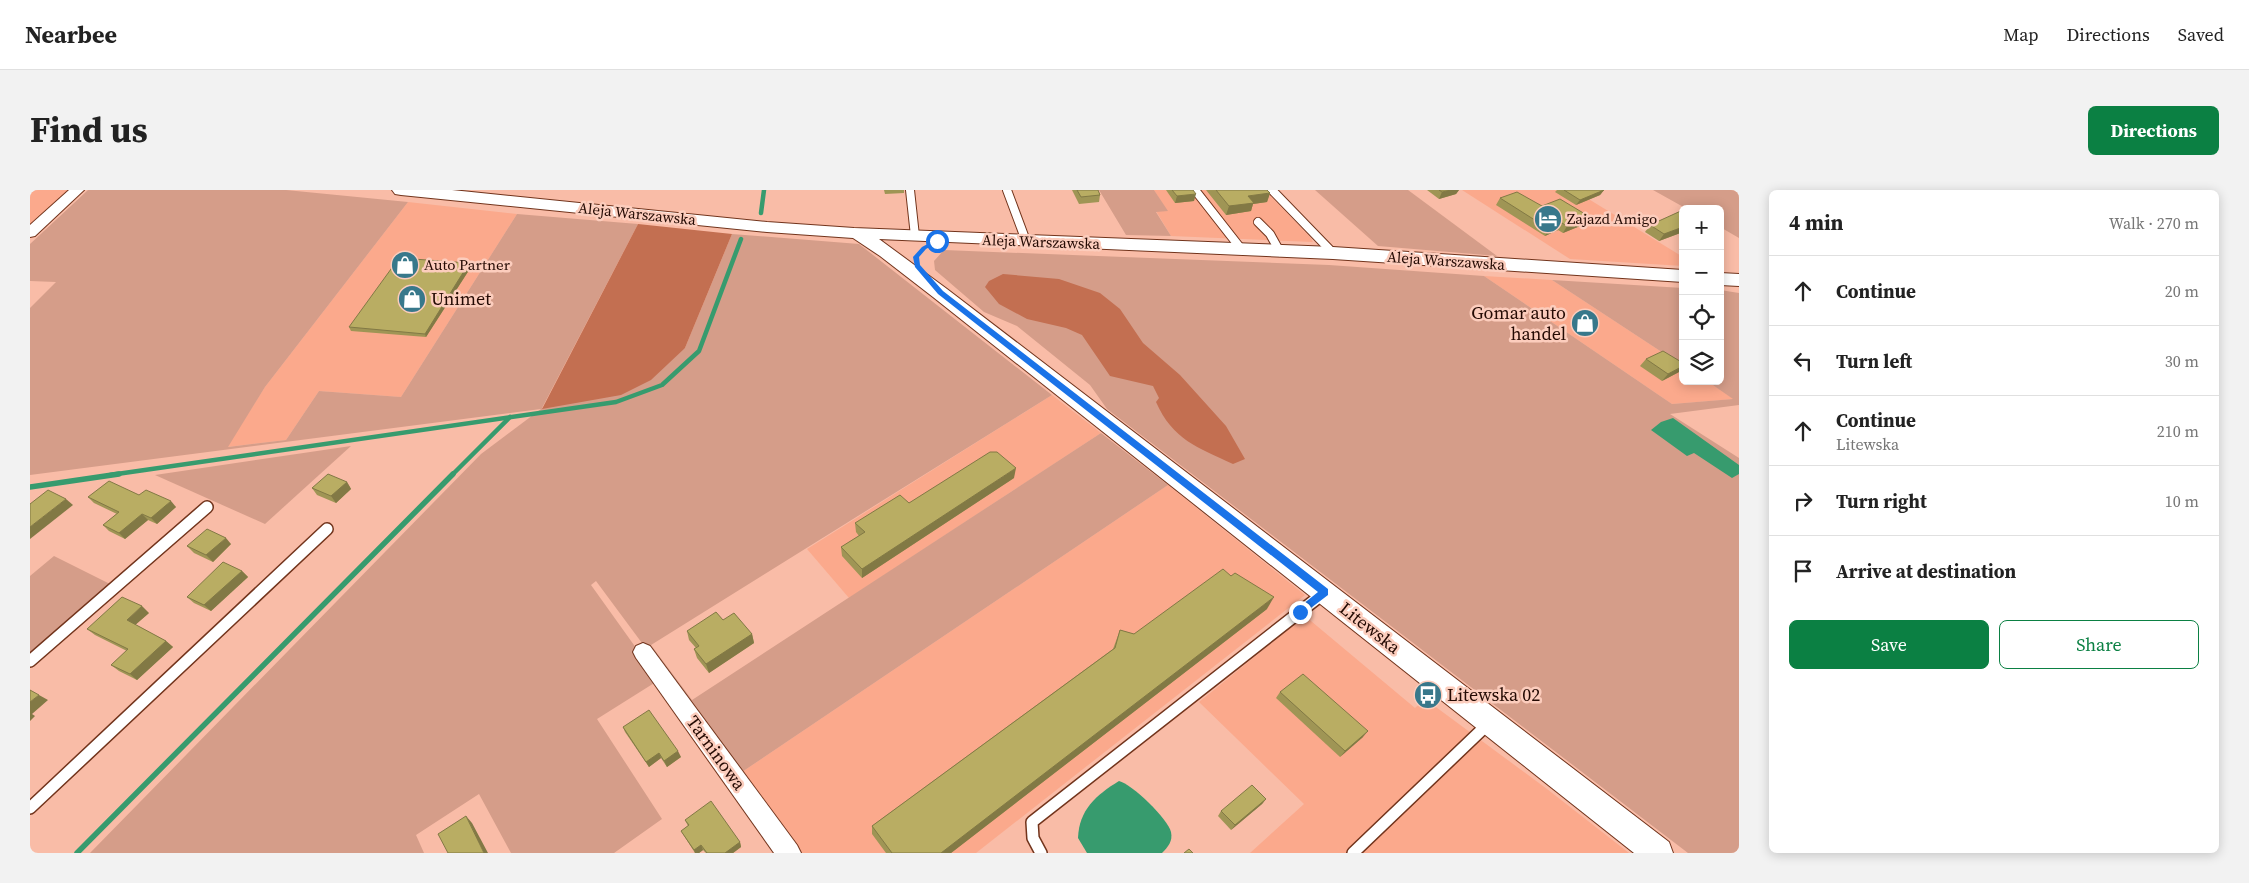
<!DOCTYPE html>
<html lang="en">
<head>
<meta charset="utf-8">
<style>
  body { margin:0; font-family:"Source Serif 4",serif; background:#f2f2f2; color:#222 }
  .controls { position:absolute; right:15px; top:15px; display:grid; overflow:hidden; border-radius:8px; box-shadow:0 2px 12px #0003 }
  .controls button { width:45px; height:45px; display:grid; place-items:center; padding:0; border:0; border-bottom:1px solid #e0e0e0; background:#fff; color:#222; font:25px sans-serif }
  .stop { position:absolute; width:15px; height:15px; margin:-11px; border:4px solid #1a73e8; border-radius:50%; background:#fff }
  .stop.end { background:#1a73e8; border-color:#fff; box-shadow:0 1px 5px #0008 }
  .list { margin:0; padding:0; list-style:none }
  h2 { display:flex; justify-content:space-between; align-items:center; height:65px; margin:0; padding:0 20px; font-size:21px }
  h2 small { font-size:16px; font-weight:400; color:#767676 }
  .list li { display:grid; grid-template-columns:32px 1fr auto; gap:15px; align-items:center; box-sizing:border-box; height:70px; padding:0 20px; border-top:1px solid #e0e0e0 }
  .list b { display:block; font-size:19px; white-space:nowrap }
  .list p { margin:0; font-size:16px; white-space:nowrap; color:#767676 }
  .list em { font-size:16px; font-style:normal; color:#767676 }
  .actions { display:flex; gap:10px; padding:15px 20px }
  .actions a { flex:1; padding:11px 0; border:1px solid #0b8043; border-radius:8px; text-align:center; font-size:18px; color:#0b8043 }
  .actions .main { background:#0b8043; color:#fff }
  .icon { flex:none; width:28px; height:28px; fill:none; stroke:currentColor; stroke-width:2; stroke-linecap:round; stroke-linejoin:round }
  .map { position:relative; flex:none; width:1709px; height:663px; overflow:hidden; border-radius:8px }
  header { display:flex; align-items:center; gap:30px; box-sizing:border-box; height:70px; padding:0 25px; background:#fff; border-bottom:1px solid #e0e0e0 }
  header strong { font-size:24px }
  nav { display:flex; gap:28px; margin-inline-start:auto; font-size:18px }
  .intro { display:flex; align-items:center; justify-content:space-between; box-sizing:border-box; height:120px; padding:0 30px }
  h1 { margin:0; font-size:35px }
  .button { padding:12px 22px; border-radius:8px; background:#0b8043; color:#fff; font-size:18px; font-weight:700 }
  main { display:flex; gap:30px; padding:0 30px }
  aside { flex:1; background:#fff; border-radius:8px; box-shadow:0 2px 12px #0003 }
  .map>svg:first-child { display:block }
  .built { fill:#fba98c }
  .green { fill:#d59d89 }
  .forest { fill:#c36f51 }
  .water { fill:#379b6e }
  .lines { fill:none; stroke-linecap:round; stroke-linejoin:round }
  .stream-far1 { stroke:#379b6e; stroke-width:4.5 }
  .stream { stroke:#379b6e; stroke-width:5.5 }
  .service-far1-casing { stroke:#72341c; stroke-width:10 }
  .service-casing { stroke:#72341c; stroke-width:14 }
  .minor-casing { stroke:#72341c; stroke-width:2 }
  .tertiary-casing { stroke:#72341c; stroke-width:2 }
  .service-far1 { stroke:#fff; stroke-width:8 }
  .service { stroke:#fff; stroke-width:11 }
  .minor { fill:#fff; fill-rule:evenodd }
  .tertiary { fill:#fff; fill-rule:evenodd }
  .wall { fill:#9f9555 }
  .shaded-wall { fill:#827945 }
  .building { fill:#b9ad63; stroke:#827945 }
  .route { fill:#1a73e8 }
  .labels { text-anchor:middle; stroke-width:5; stroke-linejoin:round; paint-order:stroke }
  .far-street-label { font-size:15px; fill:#240a03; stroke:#fccdbd }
  .far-poi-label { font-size:15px; fill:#240a03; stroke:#fccdbd; text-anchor:start }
  .poi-label { font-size:18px; fill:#240a03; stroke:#fccdbd; text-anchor:start }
  .street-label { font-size:18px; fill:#240a03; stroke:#fccdbd }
</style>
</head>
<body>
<header>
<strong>Nearbee</strong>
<nav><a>Map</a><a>Directions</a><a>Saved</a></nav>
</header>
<div class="intro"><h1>Find us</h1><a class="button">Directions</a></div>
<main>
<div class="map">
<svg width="1709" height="663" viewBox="0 0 1709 663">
  <rect width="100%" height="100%" fill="#f9bca7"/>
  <!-- built -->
  <g class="built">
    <polygon points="0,0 40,0 0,35"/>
    <polygon points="1124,0 1235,0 1281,48 1283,52 1141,46 1126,21 1137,21"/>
    <polygon points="1432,0 1544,0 1653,67 1653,76 1540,69"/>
    <polygon points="378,12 487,24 371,207 289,201 256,250 197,257 235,197"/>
    <polygon points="1454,86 1522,90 1653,176 1653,191 1677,191 1704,209 1642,214"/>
    <polygon points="1022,205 1071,243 819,408 777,359"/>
    <polygon points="1138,295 1275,405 946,663 768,663 709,584"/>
    <polygon points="1275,426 1385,518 1395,509 1517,599 1599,663 1220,663 1274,614 1169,512"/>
  </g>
  <!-- green -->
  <g class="green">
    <polygon points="58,0 256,0 378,12 235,197 198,257 256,250 289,201 371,207 487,24 608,34 512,218 655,158 702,44 829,54 1022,205 621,455 662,510 1071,243 1138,295 709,584 566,391 561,395 629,490 567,529 632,629 584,663 481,663 449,604 386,645 394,663 60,663 451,264 511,219 0,285 0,118 26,92 0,91 0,54"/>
    <polygon points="1069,0 1124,0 1138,21 1126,22 1141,46 1096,45"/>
    <polygon points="1285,0 1378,0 1467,66 1348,56"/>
    <polygon points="1623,0 1709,0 1709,48 1690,37 1690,19 1657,19"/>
    <polygon points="914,60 1299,75 1454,86 1642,214 1703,209 1677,191 1690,191 1690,100 1709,103 1709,215 1640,224 1709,268 1709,663 1658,663 1077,219 1060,195 987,136 954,122 905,80 904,71"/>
    <polygon points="1522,90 1653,98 1653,176"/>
    <polygon points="321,256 235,334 125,285"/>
    <polygon points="24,366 80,394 0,464 0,386"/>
  </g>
  <!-- forest -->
  <g class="forest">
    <polygon points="608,34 702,44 655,158 621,190 591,205 512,219"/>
    <path d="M973 84 1029 89 1070 103 1090 119 1113 153 1150 185 1196 236 1215 269 1203 274C1167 257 1143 250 1126 212L1129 208 1123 196 1080 186 1052 145 1036 138 997 129 969 114 955 97 959 91Z"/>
  </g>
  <!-- water -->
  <g class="water">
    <polygon points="1643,228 1709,275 1709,284 1702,288 1664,263 1657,266 1621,240 1631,232"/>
    <path d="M1089 591C1102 594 1138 629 1141 642 1143 651 1138 657 1132 663H1057L1048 648C1049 620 1066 605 1089 591Z"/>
  </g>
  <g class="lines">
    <!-- stream-far1 -->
    <g class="stream-far1">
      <polyline points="731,23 734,0"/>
      <polyline points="80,285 586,212 632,195 669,161 711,49"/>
      <polyline points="422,285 480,227"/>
    </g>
    <!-- stream -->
    <g class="stream">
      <polyline points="0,297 89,284"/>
      <polyline points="47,663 423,284"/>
    </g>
    <defs>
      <g id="service-far1">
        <polyline points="880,0 885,46"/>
        <polyline points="977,0 996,51"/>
        <polyline points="1165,0 1212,60"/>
        <polyline points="1242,0 1303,63"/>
        <polyline points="1228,32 1240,44 1250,62"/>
      </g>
      <g id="service">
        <polyline points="0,471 177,317"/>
        <polyline points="0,618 297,339"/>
        <polyline points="1011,663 1003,648 1002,632 1294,403"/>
        <polyline points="1323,663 1460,532"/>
      </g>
      <g id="minor">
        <polygon points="39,0 54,0 5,46 0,47 0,35"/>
        <polygon points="613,453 620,456 767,655 771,663 744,663 606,468 603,462 606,456"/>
      </g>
      <g id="tertiary">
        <polygon points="362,0 422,0 737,32 824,38 1303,57 1653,80 1653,92 1303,69 849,49 917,99 1639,652 1643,663 1604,663 903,107 850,66 823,48 737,42 371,5 365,4"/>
        <polygon points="1690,83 1709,84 1709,96 1690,95"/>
      </g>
    </defs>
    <!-- service-far1 casing -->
    <use href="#service-far1" class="service-far1-casing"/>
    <!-- service casing -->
    <use href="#service" class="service-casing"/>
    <!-- minor casing -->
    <use href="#minor" class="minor-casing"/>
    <!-- tertiary casing -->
    <use href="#tertiary" class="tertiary-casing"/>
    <!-- service-far1 -->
    <use href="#service-far1" class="service-far1"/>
    <!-- service -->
    <use href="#service" class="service"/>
    <!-- minor -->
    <use href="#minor" class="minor"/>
    <!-- tertiary -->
    <use href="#tertiary" class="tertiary"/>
  </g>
  <!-- wall -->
  <g class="wall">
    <polygon points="854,0 874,0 874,3 855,4"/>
    <polygon points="1042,0 1068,0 1070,5 1069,12 1049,14"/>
    <polygon points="1136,0 1163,0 1164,11 1145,13"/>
    <polygon points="1176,0 1237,0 1240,3 1237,12 1223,14 1221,21 1196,25"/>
    <polygon points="1397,0 1429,0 1426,4 1409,9"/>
    <polygon points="1527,0 1574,0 1570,5 1546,15 1525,2"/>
    <polygon points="1470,8 1512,16 1560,27 1555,34 1533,43 1528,40 1515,46 1466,15"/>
    <polygon points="1620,35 1653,42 1629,51 1615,42"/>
    <polygon points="441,77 396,147 321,141 319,137"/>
    <polygon points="1616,169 1649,182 1632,191 1610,176"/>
    <polygon points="984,288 832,388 812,366 811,357 829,346 826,342 825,333 879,313"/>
    <polygon points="317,292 321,299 306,313 287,305 282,298"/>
    <polygon points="109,305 146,317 127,334 118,330 95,349 79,341 73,335 87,324 64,313 58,307"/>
    <polygon points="201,354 183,372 164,363 157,356"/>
    <polygon points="212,381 218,387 181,421 164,413 157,407"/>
    <polygon points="1237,419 921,663 856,663 842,644 842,636 1083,459 1090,440 1104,444"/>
    <polygon points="119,423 105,435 136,451 143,457 107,490 89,481 81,475 97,461 65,445 57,439"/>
    <polygon points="657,441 722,444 724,453 679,483 667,468 664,459 666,458 659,450"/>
    <polygon points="1250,502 1333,547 1310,567 1246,508"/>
    <polygon points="593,537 651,567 637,577 631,568 619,577 595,542"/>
    <polygon points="1236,609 1232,614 1201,640 1188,626 1191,621"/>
    <polygon points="655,630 710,652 711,657 703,663 676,663 673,660 669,663 665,663 651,641 658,636"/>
  </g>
  <!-- shaded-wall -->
  <g class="shaded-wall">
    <polygon points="1421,0 1429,0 1426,4 1409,9 1412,2"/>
    <polygon points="1574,0 1570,5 1546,15 1550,10"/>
    <polygon points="1240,3 1237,12 1223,14 1221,21 1196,25 1199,16 1218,6"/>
    <polygon points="1166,4 1164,11 1145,13 1147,6"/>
    <polygon points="1560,27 1555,34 1533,43 1537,36"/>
    <polygon points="1532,33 1528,40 1515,46 1519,39"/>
    <polygon points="1653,37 1653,42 1629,51 1634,44"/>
    <polygon points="439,73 441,77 396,147 395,144"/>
    <polygon points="1653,176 1653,177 1649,182 1632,191 1638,184"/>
    <polygon points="986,278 984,288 832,388 832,379"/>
    <polygon points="317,292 321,299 306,313 301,306"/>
    <polygon points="36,309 43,315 0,349 0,337"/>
    <polygon points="141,311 146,317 127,334 121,328"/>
    <polygon points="112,324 118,330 95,349 89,343"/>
    <polygon points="196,348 201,354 183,372 176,365"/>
    <polygon points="212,381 218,387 181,421 174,415"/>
    <polygon points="1244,407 1237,419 921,663 911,663"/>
    <polygon points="112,416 119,423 104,436 97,430"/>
    <polygon points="722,444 724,453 679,483 676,474"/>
    <polygon points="136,451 143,457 107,490 100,484"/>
    <polygon points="9,505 18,510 2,524 5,526 0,531 0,512"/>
    <polygon points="1338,541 1333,547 1310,567 1315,561"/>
    <polygon points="648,561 651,567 637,577 634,571"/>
    <polygon points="629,563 631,568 619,577 616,572"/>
    <polygon points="1236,609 1232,614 1201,640 1205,635"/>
    <polygon points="436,626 442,633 458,663 454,663"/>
    <polygon points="710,652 711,657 703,663 695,663"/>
    <polygon points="671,655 673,660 669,663 665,663 664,660"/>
  </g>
  <!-- building -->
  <g class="building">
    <polygon points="1047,0 1068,0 1070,5 1051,7"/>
    <polygon points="1142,0 1163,0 1166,4 1147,6"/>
    <polygon points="1186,0 1237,0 1240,3 1218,6 1224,13 1199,16"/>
    <polygon points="1409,0 1421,0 1412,2"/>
    <polygon points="1534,0 1574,0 1550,10"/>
    <polygon points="1487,2 1512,16 1530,9 1560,27 1537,36 1532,33 1519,39 1470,8"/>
    <polygon points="1653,20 1653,37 1634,44 1620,35"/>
    <polygon points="369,68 439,73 395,144 319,137"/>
    <polygon points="1633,161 1653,173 1653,176 1638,184 1616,169"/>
    <polygon points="960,262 967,262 986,278 832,379 811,357 835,342 825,333 870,305 879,313"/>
    <polygon points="298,284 317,292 301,306 282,298"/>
    <polygon points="79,291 109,305 116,300 141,311 121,328 112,324 89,343 73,335 89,322 58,307"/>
    <polygon points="18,300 36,309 0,337 0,314"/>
    <polygon points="177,339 196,348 176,365 157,356"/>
    <polygon points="193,372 212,381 174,415 157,407"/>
    <polygon points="1193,379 1201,386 1205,383 1244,407 911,663 862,663 842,636 1085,458 1090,440 1104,444"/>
    <polygon points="92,407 112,416 97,430 136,451 100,484 81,475 98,459 57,439"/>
    <polygon points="686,422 693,430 704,423 722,444 676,474 664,459 669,456 657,441"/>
    <polygon points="1273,484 1338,541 1315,561 1250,502"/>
    <polygon points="0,500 9,505 0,512"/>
    <polygon points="619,520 648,561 634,571 629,563 616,572 593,537"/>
    <polygon points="1222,595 1236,609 1205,635 1191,621"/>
    <polygon points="681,611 710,652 695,663 677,663 671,655 664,660 651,641 659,635 655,630"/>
    <polygon points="436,626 454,663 418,663 408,644"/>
    <polygon points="1159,659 1163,663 1154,663"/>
  </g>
  <!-- route -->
  <polygon class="route" points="905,50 910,51 896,59 889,67 890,75 913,101 1298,399 1298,405 1273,424 1267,424 1267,419 1288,402 908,104 885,77 883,67 892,57"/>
  <!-- icons -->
  <defs>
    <symbol id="hotel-disc" viewBox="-11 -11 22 22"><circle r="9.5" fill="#38788b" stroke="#fccdbd"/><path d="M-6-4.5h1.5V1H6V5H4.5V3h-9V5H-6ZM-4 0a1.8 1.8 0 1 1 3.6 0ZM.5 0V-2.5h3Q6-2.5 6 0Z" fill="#fff"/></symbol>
    <symbol id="shop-disc" viewBox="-11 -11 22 22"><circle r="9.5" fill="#38788b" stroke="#fccdbd"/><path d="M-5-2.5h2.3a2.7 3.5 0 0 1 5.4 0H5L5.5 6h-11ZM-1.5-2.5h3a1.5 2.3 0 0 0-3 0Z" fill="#fff"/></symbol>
    <symbol id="bus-disc" viewBox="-11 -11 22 22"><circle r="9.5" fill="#38788b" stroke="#fccdbd"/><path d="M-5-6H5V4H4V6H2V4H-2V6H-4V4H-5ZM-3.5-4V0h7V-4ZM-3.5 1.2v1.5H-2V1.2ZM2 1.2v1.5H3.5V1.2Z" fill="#fff"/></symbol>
  </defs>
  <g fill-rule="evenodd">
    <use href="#hotel-disc" x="1502" y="13" width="32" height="32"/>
    <use href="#shop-disc" x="359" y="59" width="32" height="32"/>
    <use href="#shop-disc" x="366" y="93" width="32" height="32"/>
    <use href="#shop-disc" x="1539" y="117" width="32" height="32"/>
    <use href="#bus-disc" x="1382" y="489" width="32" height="32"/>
  </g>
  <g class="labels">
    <!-- far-street labels -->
    <g class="far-street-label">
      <text transform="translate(607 24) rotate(6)" y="5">Aleja Warszawska</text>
      <text transform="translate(1011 52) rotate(2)" y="5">Aleja Warszawska</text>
      <text transform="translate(1416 71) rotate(4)" y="5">Aleja Warszawska</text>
    </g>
    <!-- far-poi labels -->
    <g class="far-poi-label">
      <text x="1537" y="34">Zajazd Amigo</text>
      <text x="394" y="80">Auto Partner</text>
    </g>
    <!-- poi labels -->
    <g class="poi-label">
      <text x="401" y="115">Unimet</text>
      <text x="1536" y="129" text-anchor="end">Gomar auto<tspan x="1536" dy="21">handel</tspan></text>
      <text x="1417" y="511">Litewska 02</text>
    </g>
    <!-- street labels -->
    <g class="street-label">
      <text transform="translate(1340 438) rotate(38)" y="6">Litewska</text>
      <text transform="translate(686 563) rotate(54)" y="6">Tarninowa</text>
    </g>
  </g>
</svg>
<div class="controls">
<button>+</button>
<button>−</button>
<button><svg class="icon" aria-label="locate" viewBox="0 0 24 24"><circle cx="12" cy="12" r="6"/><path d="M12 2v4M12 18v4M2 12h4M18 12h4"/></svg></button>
<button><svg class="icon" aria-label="layers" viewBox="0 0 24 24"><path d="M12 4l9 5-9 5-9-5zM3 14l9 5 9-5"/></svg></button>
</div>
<div class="stop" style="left:907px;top:51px"></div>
<div class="stop end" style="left:1270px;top:422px"></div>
</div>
<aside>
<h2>4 min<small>Walk · 270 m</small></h2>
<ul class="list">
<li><svg class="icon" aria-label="ahead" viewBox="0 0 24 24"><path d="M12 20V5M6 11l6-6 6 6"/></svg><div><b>Continue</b></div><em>20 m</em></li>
<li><svg class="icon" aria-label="left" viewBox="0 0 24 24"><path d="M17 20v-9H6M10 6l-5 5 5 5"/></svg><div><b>Turn left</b></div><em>30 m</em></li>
<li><svg class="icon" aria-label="ahead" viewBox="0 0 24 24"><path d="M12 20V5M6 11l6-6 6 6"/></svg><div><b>Continue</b><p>Litewska</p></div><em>210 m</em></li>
<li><svg class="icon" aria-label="right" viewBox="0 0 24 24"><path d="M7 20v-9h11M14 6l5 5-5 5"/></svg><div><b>Turn right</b></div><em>10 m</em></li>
<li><svg class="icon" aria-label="arrive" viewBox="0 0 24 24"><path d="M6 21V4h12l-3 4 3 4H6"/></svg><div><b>Arrive at destination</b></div></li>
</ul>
<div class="actions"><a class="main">Save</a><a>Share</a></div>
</aside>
</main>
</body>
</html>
